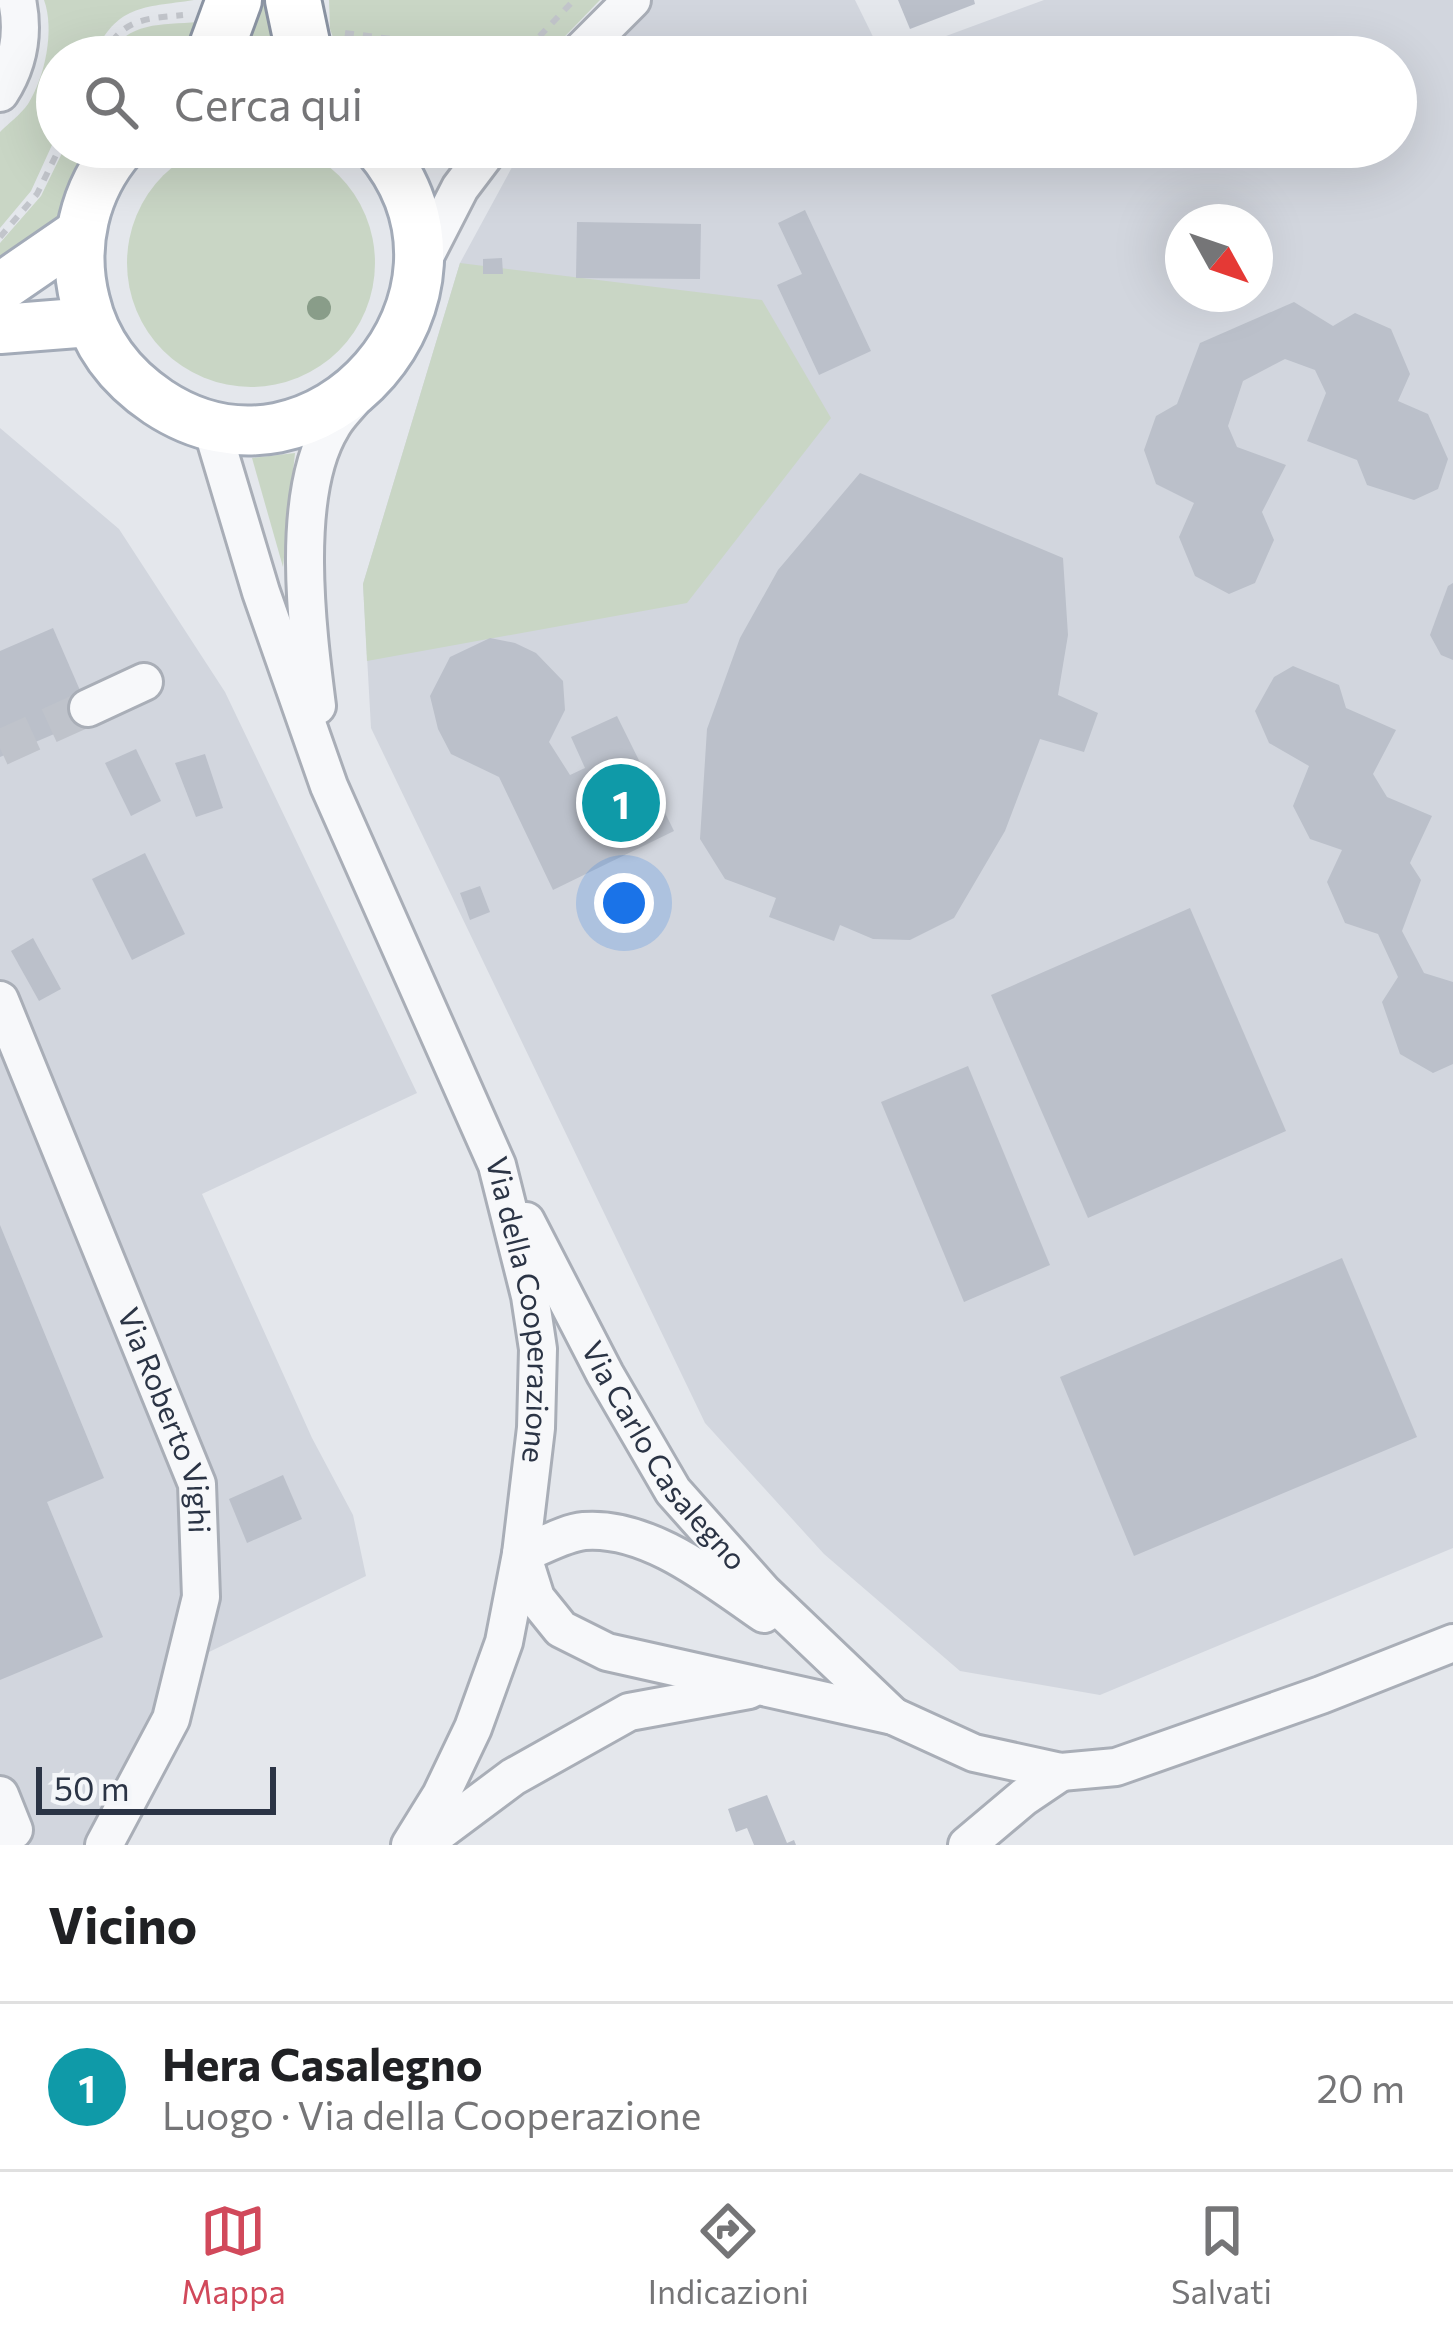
<!DOCTYPE html>
<html lang="it">
<head>
<meta charset="utf-8">
<style>
  body { margin:0; font-family:Commissioner,sans-serif; background:#f2f2f2; color:#202124 }
  .compass { position:absolute; left:1165px; top:204px; width:108px; height:108px; border-radius:50%; background:#fff; box-shadow:0 12px 48px #0002; rotate:130deg }
  .scale { position:absolute; left:36px; bottom:30px; width:240px; box-sizing:border-box; padding-left:12px; border:6px solid #2b3445; border-top:0; font-size:33px; line-height:42px; white-space:nowrap; color:#2b3445; -webkit-text-stroke:9px #f4f6f9; paint-order:stroke }
  .you { position:absolute; left:624px; top:903px; width:42px; height:42px; margin:-30px; border:9px solid #fff; border-radius:50%; background:#1a73e8; box-shadow:0 0 0 18px #1a73e833 }
  .badge { display:grid; place-items:center; width:78px; height:78px; border-radius:50%; background:#d1495b; color:#fff; font-size:39px; font-weight:700 }
  .pin { position:absolute; translate:-50% -50%; border:6px solid #fff; box-shadow:0 3px 12px #0006 }
  .list { margin:0; padding:0; list-style:none }
  h2 { display:flex; justify-content:space-between; align-items:center; height:156px; margin:0; padding:0 48px; font-size:51px }
  h2 small { font-size:39px; font-weight:400; color:#757577 }
  .list li { display:grid; grid-template-columns:78px 1fr auto; gap:36px; align-items:center; box-sizing:border-box; height:168px; padding:0 48px; border-top:3px solid #e0e0e0 }
  .list b { display:block; font-size:45px; white-space:nowrap }
  .list p { margin:0; font-size:39px; white-space:nowrap; color:#757577 }
  .list em { font-size:39px; font-style:normal; color:#757577 }
  .icon { flex:none; width:66px; height:66px; fill:none; stroke:currentColor; stroke-width:2; stroke-linecap:round; stroke-linejoin:round }
  .map { position:relative; flex:none; width:1453px; height:1845px; overflow:hidden }
  .search { position:absolute; background:#fff; box-shadow:0 12px 48px #0002; left:36px; right:36px; top:36px; height:132px; display:flex; align-items:center; gap:30px; box-sizing:border-box; padding:0 42px; border-radius:66px; color:#757577; font-size:45px }
  .sheet { height:324px; background:#fff }
  nav { display:flex; justify-content:space-around; align-items:center; box-sizing:border-box; height:168px; border-top:3px solid #e0e0e0; background:#fff; font-size:33px; color:#757577 }
  nav a { display:grid; justify-items:center; gap:6px }
  nav .on { color:#d1495b }
  .map>svg:first-child { display:block }
  .built { fill:#d2d6de; fill-rule:evenodd }
  .green { fill:#c9d6c5 }
  .building { fill:#bbc0ca }
  .lines { fill:none; stroke-linecap:round; stroke-linejoin:round }
  .minor-tunnel { stroke:#bfc3cb; stroke-width:36; stroke-dasharray:36 18; stroke-linecap:butt }
  .minor-casing { stroke:#a9aeb7; stroke-width:42 }
  .major-casing { stroke:#a3abb8; stroke-width:54 }
  .highway-casing { stroke:#8b94a3; stroke-width:60 }
  .path { stroke:#c2c5cb; stroke-width:6; stroke-dasharray:9 9; stroke-linecap:butt }
  .minor { stroke:#f7f8fa; stroke-width:36 }
  .major { stroke:#fff; stroke-width:48 }
  .highway { stroke:#fff; stroke-width:54 }
  .tree { fill:#899d89 }
  .labels { text-anchor:middle; stroke-width:9; stroke-linejoin:round; paint-order:stroke }
  .street-label { font-size:30px; fill:#2b3445; stroke:#f4f6f9 }
</style>
</head>
<body>
<div class="map">
<svg width="1453" height="1845" viewBox="0 0 1453 1845">
  <rect width="100%" height="100%" fill="#e4e7ec"/>
  <!-- built -->
  <g class="built">
    <polygon points="644,0 855,0 883,57 595,57"/>
    <path d="M1044 0H1453V1548L1100 1695 960 1671 824 1554 705 1423 371 728 363 584 460 263 523 147H1396V57H889ZM1183 222H1255V294H1183Z"/>
    <polygon points="0,428 119,529 225,692 417,1093 202,1194 312,1438 353,1515 366,1576 209,1652 136,1818 115,1845 0,1845"/>
  </g>
  <!-- green -->
  <g class="green">
    <path d="M44 0H194C142 8 117 4 93 57H57V134L31 191 0 228V132C9 123 21 114 28 104 45 77 55 30 44 0Z"/>
    <polygon points="257,0 268,0 267,18 280,57 242,57"/>
    <polygon points="329,0 600,0 545,57 340,57 330,29"/>
    <path d="M198 22 188 57H109C126 21 162 25 198 22Z"/>
    <circle cx="251" cy="263" r="124"/>
    <polygon points="65,147 90,147 68,186 57,219 44,237 0,266 0,243 41,196"/>
    <polygon points="460,263 762,300 831,418 687,603 367,661 363,584"/>
    <polygon points="295,453 283,567 252,458"/>
  </g>
  <!-- building -->
  <g class="building">
    <polygon points="898,0 974,0 975,4 910,29"/>
    <polygon points="681,147 856,147 856,153 681,161"/>
    <polygon points="805,210 871,351 819,375 777,285 802,274 778,223"/>
    <polygon points="577,222 701,224 700,279 576,278"/>
    <polygon points="502,258 503,274 483,274 483,259"/>
    <polygon points="1294,302 1333,326 1355,313 1391,329 1410,374 1398,401 1428,414 1448,459 1438,489 1414,500 1367,485 1357,460 1307,441 1326,393 1315,370 1285,359 1243,381 1228,426 1237,447 1286,465 1262,512 1274,540 1255,583 1229,594 1195,576 1179,537 1194,503 1156,484 1144,450 1156,416 1177,404 1200,343"/>
    <polygon points="860,473 1063,558 1068,635 1058,695 1098,713 1084,752 1040,739 1005,831 954,918 910,940 873,939 840,925 834,941 769,917 776,898 725,879 700,839 707,729 740,638 778,570"/>
    <polygon points="1453,583 1453,660 1441,655 1430,635 1448,586"/>
    <polygon points="53,628 92,718 0,757 0,651"/>
    <polygon points="490,638 515,643 536,653 563,681 565,710 549,742 570,775 585,768 571,737 617,716 674,831 553,890 499,777 451,754 438,729 430,696 450,657"/>
    <polygon points="1293,666 1339,685 1346,708 1396,730 1373,774 1387,797 1432,816 1410,863 1421,880 1402,931 1424,973 1453,982 1453,1064 1433,1073 1400,1054 1382,1002 1398,977 1378,934 1345,923 1327,882 1342,850 1310,839 1293,806 1309,766 1269,743 1255,711 1274,677"/>
    <polygon points="136,749 161,801 131,816 105,763"/>
    <polygon points="205,754 223,808 196,817 175,763"/>
    <polygon points="145,853 185,934 132,960 92,879"/>
    <polygon points="480,886 490,912 470,920 460,893"/>
    <polygon points="1190,908 1286,1131 1088,1218 991,995"/>
    <polygon points="33,938 61,989 39,1001 11,951"/>
    <polygon points="968,1066 1050,1265 964,1302 881,1102"/>
    <polygon points="0,1225 104,1478 47,1502 103,1637 0,1680"/>
    <polygon points="1342,1258 1417,1437 1134,1556 1060,1377"/>
    <polygon points="283,1475 302,1519 247,1543 229,1499"/>
    <polygon points="767,1795 787,1843 794,1840 796,1845 754,1845 747,1828 736,1832 728,1809"/>
  </g>
  <g class="lines">
    <!-- minor-tunnel -->
    <polyline class="minor-tunnel" points="0,748 88,708"/>
    <defs>
      <g id="minor">
        <polyline points="575,57 632,0"/>
        <path d="M0 93C18 65 24 33 17 0"/>
        <polyline points="429,147 435,147"/>
        <polyline points="420,266 460,188 491,147"/>
        <path id="s1" d="M211 425 261 592 329 786 497 1165 530 1296 538 1349 536 1428 521 1554 504 1642 473 1728 441 1795 410 1845"/>
        <path d="M317 706C307 628 290 494 332 426 338 415 348 406 356 396"/>
        <polyline points="88,708 144,682"/>
        <path id="s2" d="M0 1000 197 1484 201 1597 171 1719 104 1845"/>
        <path id="s3" d="M526 1221 605 1374 673 1491 763 1592 893 1716"/>
        <path d="M521 1554C541 1547 564 1533 584 1531 649 1526 713 1579 764 1614"/>
        <polyline points="523,1557 536,1598 561,1629 607,1652 893,1716 974,1753 1061,1772 1116,1767 1321,1695 1453,1643"/>
        <polyline points="0,1795 14,1830 0,1835"/>
        <polyline points="422,1845 513,1777 629,1712 749,1690"/>
        <polyline points="967,1845 1024,1797 1061,1772"/>
      </g>
      <g id="major">
        <path d="M121 147C84 190 71 246 85 301 95 344 121 377 158 402 318 508 503 295 378 147"/>
        <polyline points="0,288 80,233"/>
        <polyline points="0,329 90,322"/>
      </g>
      <g id="highway">
        <polyline points="293,0 305,57"/>
        <polyline points="213,57 234,0"/>
      </g>
    </defs>
    <!-- minor casing -->
    <use href="#minor" class="minor-casing"/>
    <!-- major casing -->
    <use href="#major" class="major-casing"/>
    <!-- highway casing -->
    <use href="#highway" class="highway-casing"/>
    <!-- path -->
    <g class="path">
      <polyline points="345,33 475,50 536,40 574,0"/>
      <path d="M103 57C122 18 144 19 183 15"/>
      <polyline points="0,237 37,194 60,147"/>
    </g>
    <!-- minor -->
    <use href="#minor" class="minor"/>
    <!-- major -->
    <use href="#major" class="major"/>
    <!-- highway -->
    <use href="#highway" class="highway"/>
  </g>
  <!-- trees -->
  <circle class="tree" cx="319" cy="308" r="12"/>
  <g class="labels">
    <!-- street labels -->
    <g class="street-label">
      <text dy="10" stroke="none"><textPath href="#s1" startOffset="942">Via della Cooperazione</textPath></text>
      <text dy="10" stroke="none"><textPath href="#s2" startOffset="453">Via Roberto Vighi</textPath></text>
      <text dy="10" stroke="none"><textPath href="#s3" startOffset="273">Via Carlo Casalegno</textPath></text>
    </g>
  </g>
</svg>
<svg class="compass" viewBox="-18 -18 36 36"><path d="M0-13l5 13h-10z" fill="#e53935"/><path d="M0 13l5-13h-10z" fill="#757577"/></svg>
<div class="scale">50 m</div>
<div class="you"></div>
<div class="pin badge" style="left:621px;top:803px;background:#0f9aa8">1</div>
<div class="search"><svg class="icon" aria-label="search" viewBox="0 0 24 24"><circle cx="10" cy="10" r="6"/><path d="M15 15l6 6"/></svg>Cerca qui</div>
</div>
<section class="sheet">
<h2>Vicino<small></small></h2>
<ul class="list">
<li><span class="badge" style="background:#0f9aa8">1</span><div><b>Hera Casalegno</b><p>Luogo · Via della Cooperazione</p></div><em>20 m</em></li>
</ul>
</section>
<nav>
<a class="on"><svg class="icon" aria-label="map" viewBox="0 0 24 24"><path d="M3 6l6-2 6 2 6-2v14l-6 2-6-2-6 2zM9 4v14M15 6v14"/></svg>Mappa</a>
<a><svg class="icon" aria-label="directions" viewBox="0 0 24 24"><path d="M12 3l9 9-9 9-9-9zM9 14v-3h6M13 9l2 2-2 2"/></svg>Indicazioni</a>
<a><svg class="icon" aria-label="saved" viewBox="0 0 24 24"><path d="M7 4h10v16l-5-4-5 4z"/></svg>Salvati</a>
</nav>
</body>
</html>
